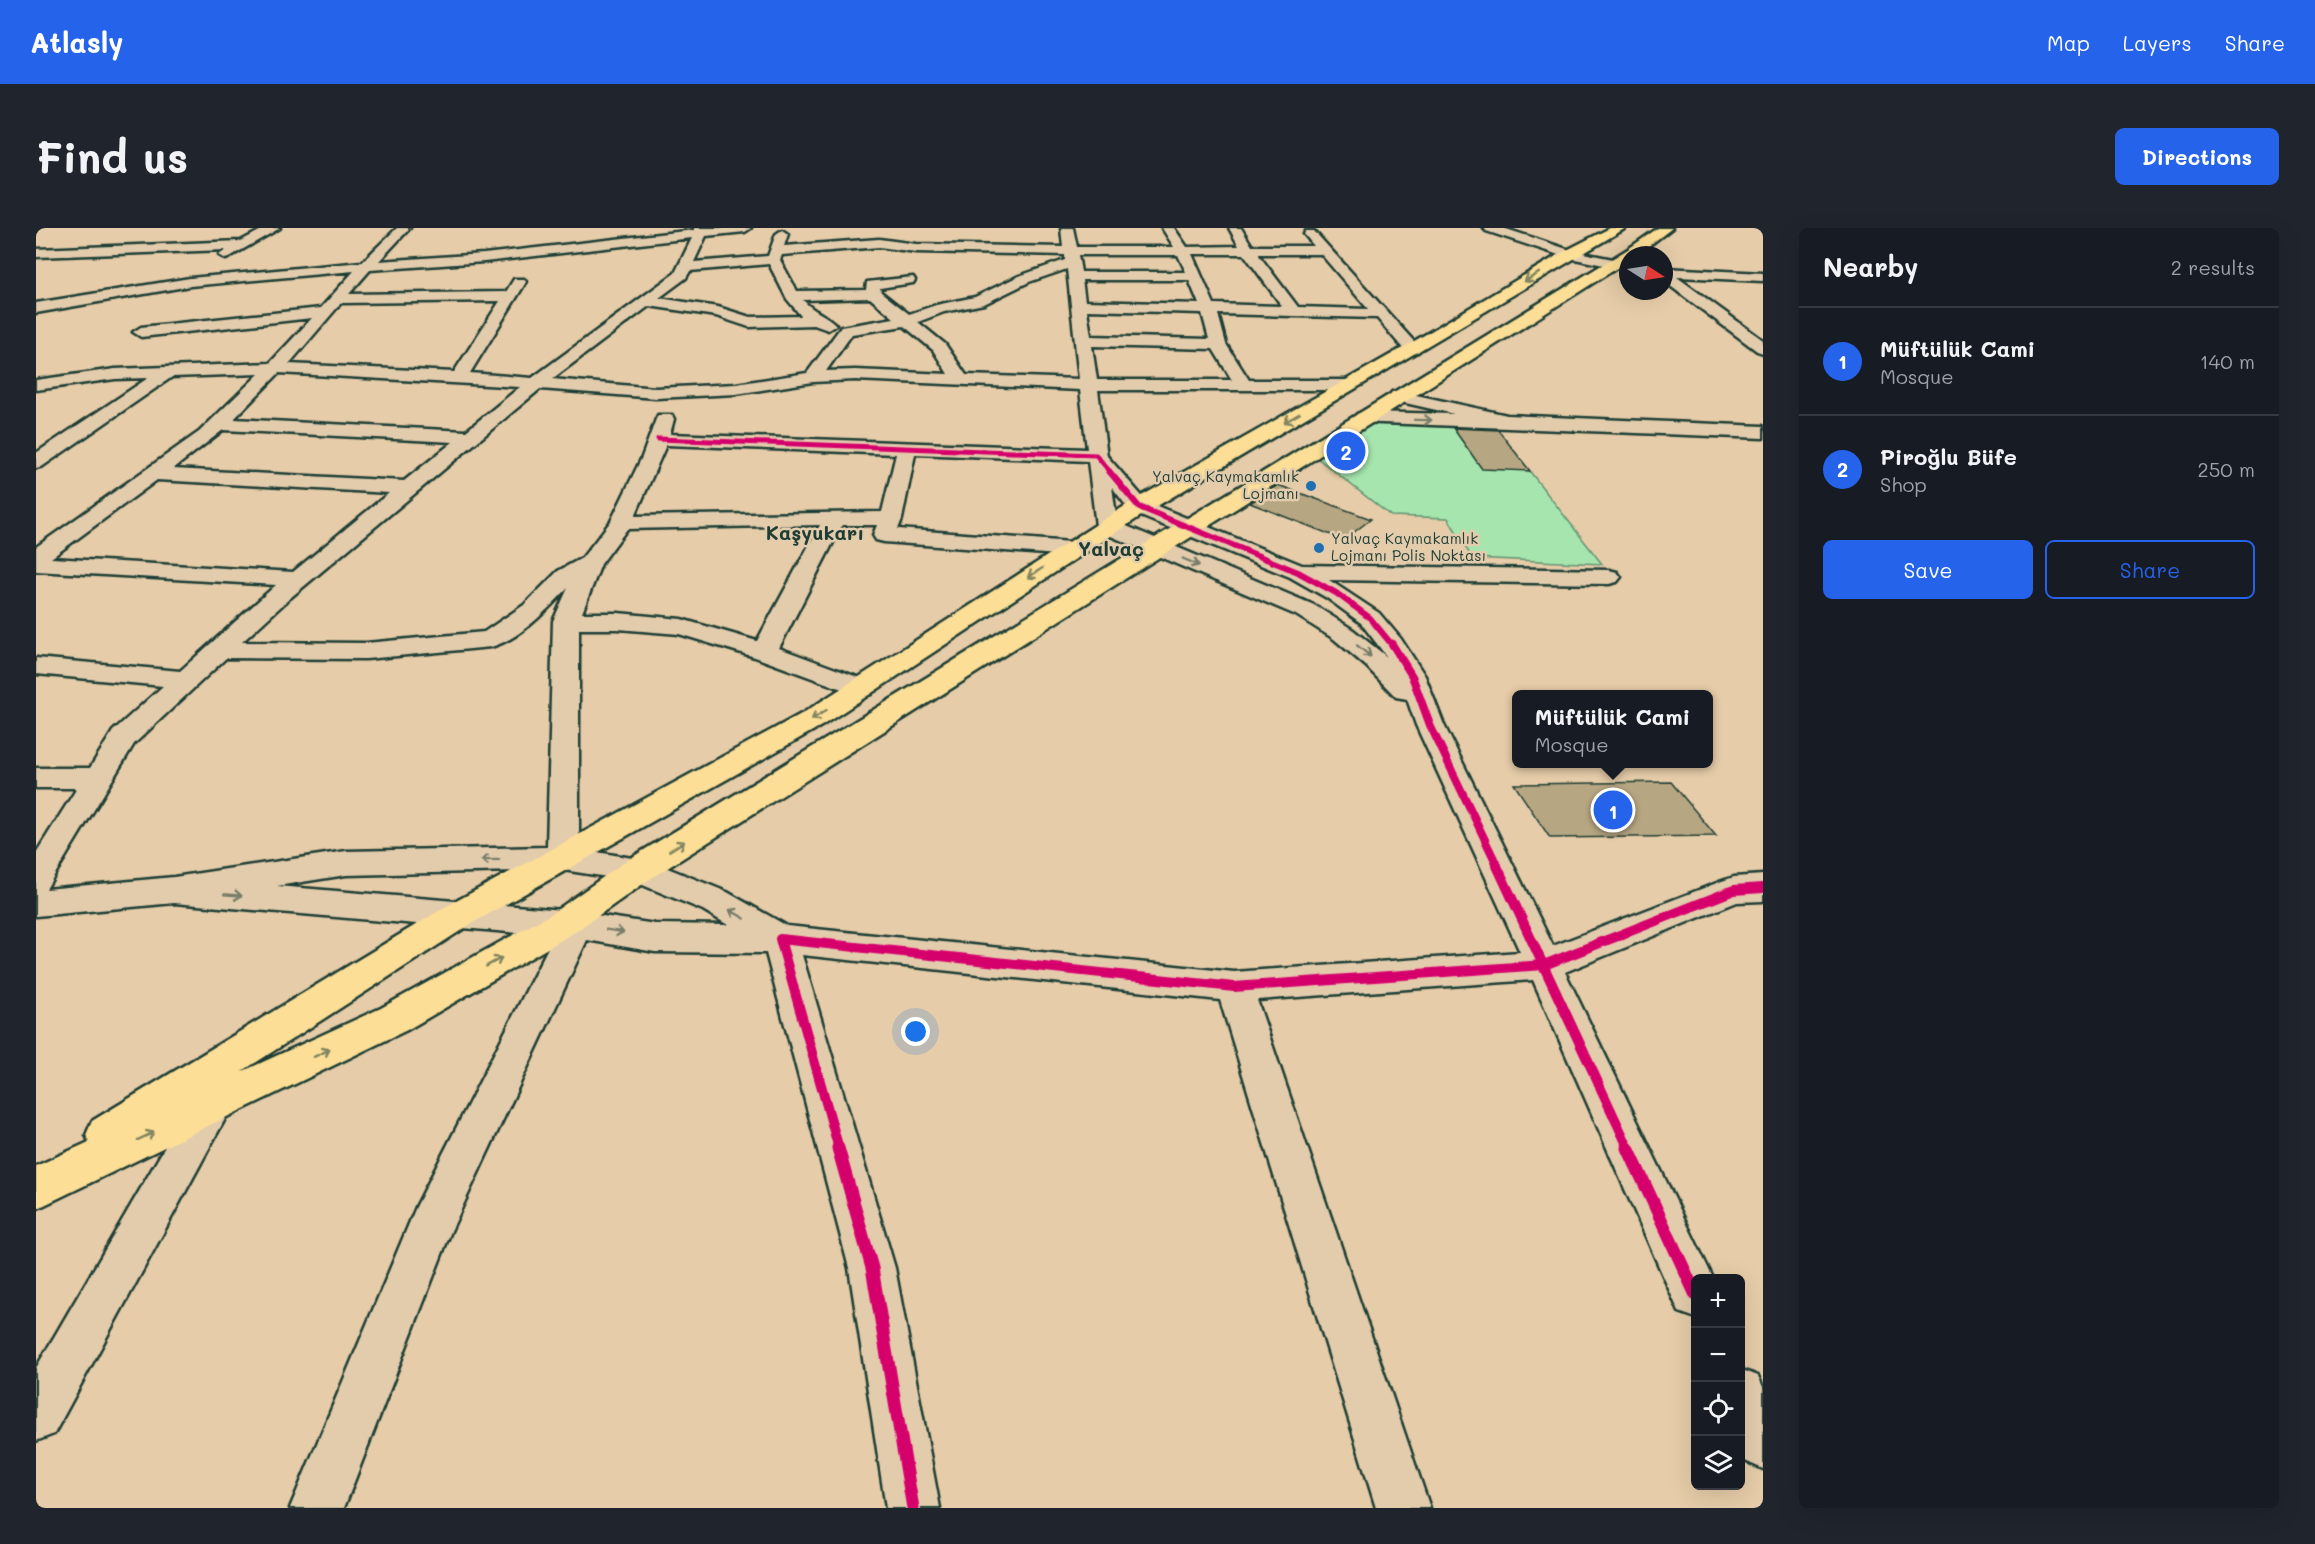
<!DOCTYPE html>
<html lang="en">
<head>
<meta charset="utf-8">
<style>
  body { margin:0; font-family:Mali,sans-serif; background:#20242c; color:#f1f3f6 }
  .controls { position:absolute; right:18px; bottom:18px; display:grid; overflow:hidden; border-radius:9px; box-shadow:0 6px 24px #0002 }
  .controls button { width:54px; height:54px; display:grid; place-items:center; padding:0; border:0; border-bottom:2px solid #363941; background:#171b24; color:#f1f3f6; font:30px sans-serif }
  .compass { position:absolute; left:1583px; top:18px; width:54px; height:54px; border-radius:50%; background:#171b24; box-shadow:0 6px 24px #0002; rotate:102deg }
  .you { position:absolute; left:880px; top:804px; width:21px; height:21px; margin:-15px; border:4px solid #fff; border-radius:50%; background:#1a73e8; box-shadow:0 0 0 9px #1a73e833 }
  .badge { display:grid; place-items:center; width:39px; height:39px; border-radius:50%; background:#2563eb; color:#fff; font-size:20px; font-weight:700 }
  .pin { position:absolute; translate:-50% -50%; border:3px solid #fff; box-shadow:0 2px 6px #0006 }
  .popup { position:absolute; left:1476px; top:462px; width:201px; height:78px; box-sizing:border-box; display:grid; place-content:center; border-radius:9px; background:#171b24; filter:drop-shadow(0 2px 4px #0005); font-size:20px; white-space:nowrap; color:#9ea1a6 }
  .popup b { font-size:22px; color:#f1f3f6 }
  .popup::after { content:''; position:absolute; left:50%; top:100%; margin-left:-12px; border:12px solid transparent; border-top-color:#171b24 }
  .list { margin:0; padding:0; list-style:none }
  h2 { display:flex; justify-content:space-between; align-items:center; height:78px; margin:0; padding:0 24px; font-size:26px }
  h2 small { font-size:20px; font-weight:400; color:#9ea1a6 }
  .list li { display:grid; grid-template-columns:39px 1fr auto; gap:18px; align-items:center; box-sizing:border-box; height:108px; padding:0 24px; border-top:2px solid #363941 }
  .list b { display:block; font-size:22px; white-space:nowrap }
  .list p { margin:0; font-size:20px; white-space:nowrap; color:#9ea1a6 }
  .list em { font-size:20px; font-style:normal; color:#9ea1a6 }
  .actions { display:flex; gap:12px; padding:18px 24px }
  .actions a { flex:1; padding:14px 0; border:2px solid #2563eb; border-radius:9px; text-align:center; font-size:21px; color:#2563eb }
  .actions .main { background:#2563eb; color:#fff }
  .icon { flex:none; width:33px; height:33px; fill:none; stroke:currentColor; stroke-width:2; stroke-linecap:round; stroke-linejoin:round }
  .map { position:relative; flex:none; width:1727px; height:1280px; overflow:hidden; border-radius:9px }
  header { display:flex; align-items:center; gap:36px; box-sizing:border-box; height:84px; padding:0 30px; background:#2563eb; color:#fff }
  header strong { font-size:28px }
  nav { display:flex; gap:33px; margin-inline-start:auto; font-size:21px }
  .intro { display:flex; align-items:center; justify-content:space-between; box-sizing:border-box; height:144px; padding:0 36px }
  h1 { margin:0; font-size:42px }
  .button { padding:15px 27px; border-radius:9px; background:#2563eb; color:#fff; font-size:21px; font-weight:700 }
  main { display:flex; gap:36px; padding:0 36px }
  aside { flex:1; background:#171b24; border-radius:9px; box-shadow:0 6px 24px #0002 }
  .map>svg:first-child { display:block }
  .green { fill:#a6e6ae; stroke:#629271; stroke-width:1.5 }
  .building { fill:#b7a682; stroke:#1f3d34; stroke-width:1.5 }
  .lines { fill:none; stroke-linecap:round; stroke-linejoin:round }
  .minor-casing { stroke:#1f3d34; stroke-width:5 }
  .major-casing { stroke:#1f3d34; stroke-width:5 }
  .minor { fill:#e3ccac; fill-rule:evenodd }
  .major { fill:#fcde96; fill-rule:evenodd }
  .cycleway-far4-casing { stroke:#e3ccac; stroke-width:8 }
  .cycleway-far3-casing { stroke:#e3ccac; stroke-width:8 }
  .cycleway-far2-casing { stroke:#e3ccac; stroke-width:11 }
  .cycleway-far1-casing { stroke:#e3ccac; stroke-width:14 }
  .cycleway-casing { stroke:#e3ccac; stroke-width:16 }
  .cycleway-far4 { stroke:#d6006c; stroke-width:5 }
  .cycleway-far3 { stroke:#d6006c; stroke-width:6 }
  .cycleway-far2 { stroke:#d6006c; stroke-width:8 }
  .cycleway-far1 { stroke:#d6006c; stroke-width:10 }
  .cycleway { stroke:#d6006c; stroke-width:13 }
  .oneway { stroke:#828560 }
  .oneway2 { stroke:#777d6a }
  .poi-dot { fill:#1f6fb2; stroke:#e3ccac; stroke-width:2 }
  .labels { text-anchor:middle; stroke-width:5; stroke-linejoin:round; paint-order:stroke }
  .far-poi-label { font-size:15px; fill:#1f3d34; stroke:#e3ccac; text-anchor:end }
  .far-district-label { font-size:20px; font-weight:bold; fill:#1f3d34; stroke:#e3ccac }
</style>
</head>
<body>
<header>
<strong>Atlasly</strong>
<nav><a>Map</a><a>Layers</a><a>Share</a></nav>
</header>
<div class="intro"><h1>Find us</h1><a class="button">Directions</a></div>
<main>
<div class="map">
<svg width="1727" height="1280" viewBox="0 0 1727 1280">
  <rect width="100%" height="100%" fill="#e6cca8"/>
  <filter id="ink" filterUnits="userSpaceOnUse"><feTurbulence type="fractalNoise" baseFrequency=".0167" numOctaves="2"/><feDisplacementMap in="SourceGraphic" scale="12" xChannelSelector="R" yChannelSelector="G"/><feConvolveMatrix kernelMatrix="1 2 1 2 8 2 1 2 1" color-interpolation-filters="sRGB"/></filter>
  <g filter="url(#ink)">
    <!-- green -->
    <polygon class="green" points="1337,196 1460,200 1566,336 1436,330 1412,290 1355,288 1280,229"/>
    <!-- building -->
    <g class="building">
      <polygon points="1417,200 1462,202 1494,243 1446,241"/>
      <polygon points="1242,257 1335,291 1308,312 1214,275"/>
      <polygon points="1635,554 1680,608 1514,610 1478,556"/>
    </g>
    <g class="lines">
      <defs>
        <g id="minor">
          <polygon points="229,0 244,0 190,31 183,27 190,22 0,29 0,21 205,13"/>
          <path d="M361 0H374L343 33 448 26 658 2V0H715L709 4 670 8 658 34 732 28 740 6 746 2 752 6 748 18 843 11 880 16 1027 19 1025 0H1037L1041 19H1138L1126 0H1138L1151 19 1203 18 1193 0H1205L1216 18H1278L1268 6 1270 3H1278L1382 118 1384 121 1382 124H1370L1341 90 1182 86 1190 116 1213 152H1312L1318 153 1321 157 1318 161 1312 162H1062L1071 228 1111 274 1266 337 1573 342 1581 344 1585 349 1581 354 1573 356 1293 352 1343 385 1365 411 1389 448 1408 497 1517 718 1686 653 1698 649 1727 647V673L1701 674 1529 744 1677 1050H1660V1090L1643 1084 1497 752 1221 772 1394 1280H1340L1184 772 766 727 859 1040 904 1280H850L813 1040 730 725 619 724 551 712 415 1003 308 1280H254L380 979 518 708 138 675 0 688V625L41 560H0V540H54L77 503 127 458 0 446V430L144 443 240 357 0 343V319L163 204 223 146 136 149 7 238 0 240V225L112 150 79 151 0 162V152L79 141 234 135 276 90 105 109 97 104 105 99 285 80 318 43 154 58 0 85V75L154 50 326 34ZM656 10 639 45 496 150 434 145 490 54 488 51H478L470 64 313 66 334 42 448 34ZM843 19 880 24 1029 27V32L983 48 939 69 900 77 873 86 845 64 844 60 877 55 879 52 877 49 831 54 830 62 761 63 744 32 746 27ZM1156 26H1208L1246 78 1178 76ZM1222 26H1285L1332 81 1262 79ZM1042 27H1142L1150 44H1045ZM733 36 751 71 765 88 714 89 682 79 623 70 650 50 654 43ZM1031 41 1043 151 930 147 909 116 882 94 908 84 948 76 993 54ZM1046 52H1153L1163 76 1049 73ZM834 70 858 90 805 99 771 145 700 156 620 160 516 151 613 78 680 88 713 99 778 97 792 102 800 97C791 87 777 84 767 72ZM464 73 418 144 253 136 305 75ZM1051 82 1166 85 1173 111 1055 108ZM868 98 897 122 912 146 819 142 790 143 816 106ZM1056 118 1177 121 1196 152H1061ZM243 145 484 159 430 203 198 191ZM819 152 1044 162 1051 221 634 206 638 191 636 187H622L620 191 606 229 575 293 546 330 522 343 488 377 448 404 330 415 206 414 254 370 504 161 620 170 700 166 777 154ZM187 202 417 214 368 253 137 241ZM630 217 860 226 846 284 599 288ZM879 226 1052 233 1060 298 1063 303 1260 387 1298 411 1330 438 1360 469 1371 471 1380 497 1484 724 1198 744 751 698 691 664 614 633 543 621V401H582L643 406 719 429 825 468 835 466 839 460 835 454 743 420 806 297H841L837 307 840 312 848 314 1035 328 1043 326 1046 321 1043 316 1035 314 862 301 866 291ZM121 252 353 265 257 344 15 330ZM1076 259 1095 284 1254 349 1291 370 1325 395 1351 429 1316 401 1278 377 1081 294ZM784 297 721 413 645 391 582 385H546L565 336 591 301ZM532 360 517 393 511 619 310 623 138 649 10 661 98 516 190 430 330 431 455 419C483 412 512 381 532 360ZM527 642 597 653 667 682 692 697 619 696 527 682 241 658 310 647Z"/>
          <polygon points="1448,0 1467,0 1537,23 1592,34 1592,42 1529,29 1450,3"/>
          <polygon points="1628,40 1727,45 1727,53 1641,49 1727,112 1727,125 1721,123 1629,54"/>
          <polygon points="1362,163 1471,187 1727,198 1727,210 1321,194 1319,190 1321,186 1328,184 1418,186 1356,172 1353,168 1356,164"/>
          <polygon points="182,847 196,852 202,865 196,878 18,1206 0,1213 0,1140 168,852"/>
          <polygon points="1704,1141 1722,1148 1727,1159 1727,1241 1709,1233 1704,1224"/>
        </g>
        <polygon id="major" points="1574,0 1590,0 1111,284 787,497 435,696 205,844 345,780 515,686 590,633 1592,21 1622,0 1636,0 1601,27 1592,27 1592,33 614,651 539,704 371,802 0,981 0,938 53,914 50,907 56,893 411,678 767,485 1095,274 1370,118 1529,23"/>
      </defs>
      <!-- minor casing -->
      <use href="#minor" class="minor-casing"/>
      <!-- major casing -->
      <use href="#major" class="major-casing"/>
      <!-- minor -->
      <use href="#minor" class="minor"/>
      <!-- major -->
      <use href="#major" class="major"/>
      <defs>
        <polyline id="cycleway-far4" points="622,211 1060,227 1074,244"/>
        <polyline id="cycleway-far3" points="1073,243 1103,279 1262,344 1300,365 1334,390 1357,418"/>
        <polyline id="cycleway-far2" points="1356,416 1376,448 1394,497 1462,639"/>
        <g id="cycleway-far1">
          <polyline points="1461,638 1593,921"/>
          <polyline points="803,921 744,711 1198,759 1508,737 1698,662 1727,660"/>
        </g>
        <g id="cycleway">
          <polyline points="802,920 836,1040 877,1280"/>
          <polyline points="1592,920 1660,1067"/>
        </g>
      </defs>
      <!-- cycleway-far4 casing -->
      <use href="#cycleway-far4" class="cycleway-far4-casing"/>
      <!-- cycleway-far3 casing -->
      <use href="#cycleway-far3" class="cycleway-far3-casing"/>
      <!-- cycleway-far2 casing -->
      <use href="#cycleway-far2" class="cycleway-far2-casing"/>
      <!-- cycleway-far1 casing -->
      <use href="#cycleway-far1" class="cycleway-far1-casing"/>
      <!-- cycleway casing -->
      <use href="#cycleway" class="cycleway-casing"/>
      <!-- cycleway-far4 -->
      <use href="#cycleway-far4" class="cycleway-far4"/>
      <!-- cycleway-far3 -->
      <use href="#cycleway-far3" class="cycleway-far3"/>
      <!-- cycleway-far2 -->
      <use href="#cycleway-far2" class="cycleway-far2"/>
      <!-- cycleway-far1 -->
      <use href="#cycleway-far1" class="cycleway-far1"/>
      <!-- cycleway -->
      <use href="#cycleway" class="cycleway"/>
    </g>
    <!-- one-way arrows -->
    <defs><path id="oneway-shaft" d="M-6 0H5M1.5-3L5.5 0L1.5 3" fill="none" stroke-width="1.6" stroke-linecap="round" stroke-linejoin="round" transform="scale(1.5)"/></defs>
    <g class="oneway">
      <use href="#oneway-shaft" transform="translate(1496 49) rotate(149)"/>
      <use href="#oneway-shaft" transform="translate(1256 190) rotate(150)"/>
      <use href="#oneway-shaft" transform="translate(999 345) rotate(147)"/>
      <use href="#oneway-shaft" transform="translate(783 487) rotate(147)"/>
      <use href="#oneway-shaft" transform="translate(641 618) rotate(-32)"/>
      <use href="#oneway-shaft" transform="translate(458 734) rotate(-29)"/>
      <use href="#oneway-shaft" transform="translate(286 825) rotate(-25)"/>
      <use href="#oneway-shaft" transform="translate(110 908) rotate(-25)"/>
    </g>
    <g class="oneway2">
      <use href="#oneway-shaft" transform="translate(1387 192) rotate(1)"/>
      <use href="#oneway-shaft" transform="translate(1155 334) rotate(23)"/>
      <use href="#oneway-shaft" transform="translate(1328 423) rotate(39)"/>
      <use href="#oneway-shaft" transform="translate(454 632) rotate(179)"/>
      <use href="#oneway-shaft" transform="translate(197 667) rotate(5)"/>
      <use href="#oneway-shaft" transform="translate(701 686) rotate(-150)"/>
      <use href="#oneway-shaft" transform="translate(579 703) rotate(9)"/>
    </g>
  </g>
  <!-- markers -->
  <g class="poi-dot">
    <circle cx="1275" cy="258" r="6"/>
    <circle cx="1283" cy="320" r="6"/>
  </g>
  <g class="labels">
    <!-- far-poi labels -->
    <g class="far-poi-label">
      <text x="1263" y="254">Yalvaç Kaymakamlık<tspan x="1263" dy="17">Lojmanı</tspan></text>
      <text x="1295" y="316" text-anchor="start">Yalvaç Kaymakamlık<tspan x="1295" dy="17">Lojmanı Polis Noktası</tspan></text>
    </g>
    <!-- far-district labels -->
    <g class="far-district-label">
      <text x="779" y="312">Kaşyukarı</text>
      <text x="1075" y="328">Yalvaç</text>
    </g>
  </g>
</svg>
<div class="controls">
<button>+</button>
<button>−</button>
<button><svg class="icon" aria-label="locate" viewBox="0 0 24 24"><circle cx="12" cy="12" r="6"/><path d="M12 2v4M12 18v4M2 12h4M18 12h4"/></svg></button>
<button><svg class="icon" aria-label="layers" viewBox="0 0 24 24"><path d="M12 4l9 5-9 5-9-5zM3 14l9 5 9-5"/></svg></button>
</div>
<svg class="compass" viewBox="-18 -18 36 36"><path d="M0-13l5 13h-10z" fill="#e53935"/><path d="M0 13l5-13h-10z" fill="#9ea1a6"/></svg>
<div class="you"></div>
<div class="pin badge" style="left:1577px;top:582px">1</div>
<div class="popup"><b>Müftülük Cami</b>Mosque</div>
<div class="pin badge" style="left:1310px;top:223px">2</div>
</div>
<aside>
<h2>Nearby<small>2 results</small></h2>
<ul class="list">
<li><span class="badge">1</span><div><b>Müftülük Cami</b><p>Mosque</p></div><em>140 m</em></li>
<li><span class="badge">2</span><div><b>Piroğlu Büfe</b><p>Shop</p></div><em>250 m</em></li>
</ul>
<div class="actions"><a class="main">Save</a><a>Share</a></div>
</aside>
</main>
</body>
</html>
